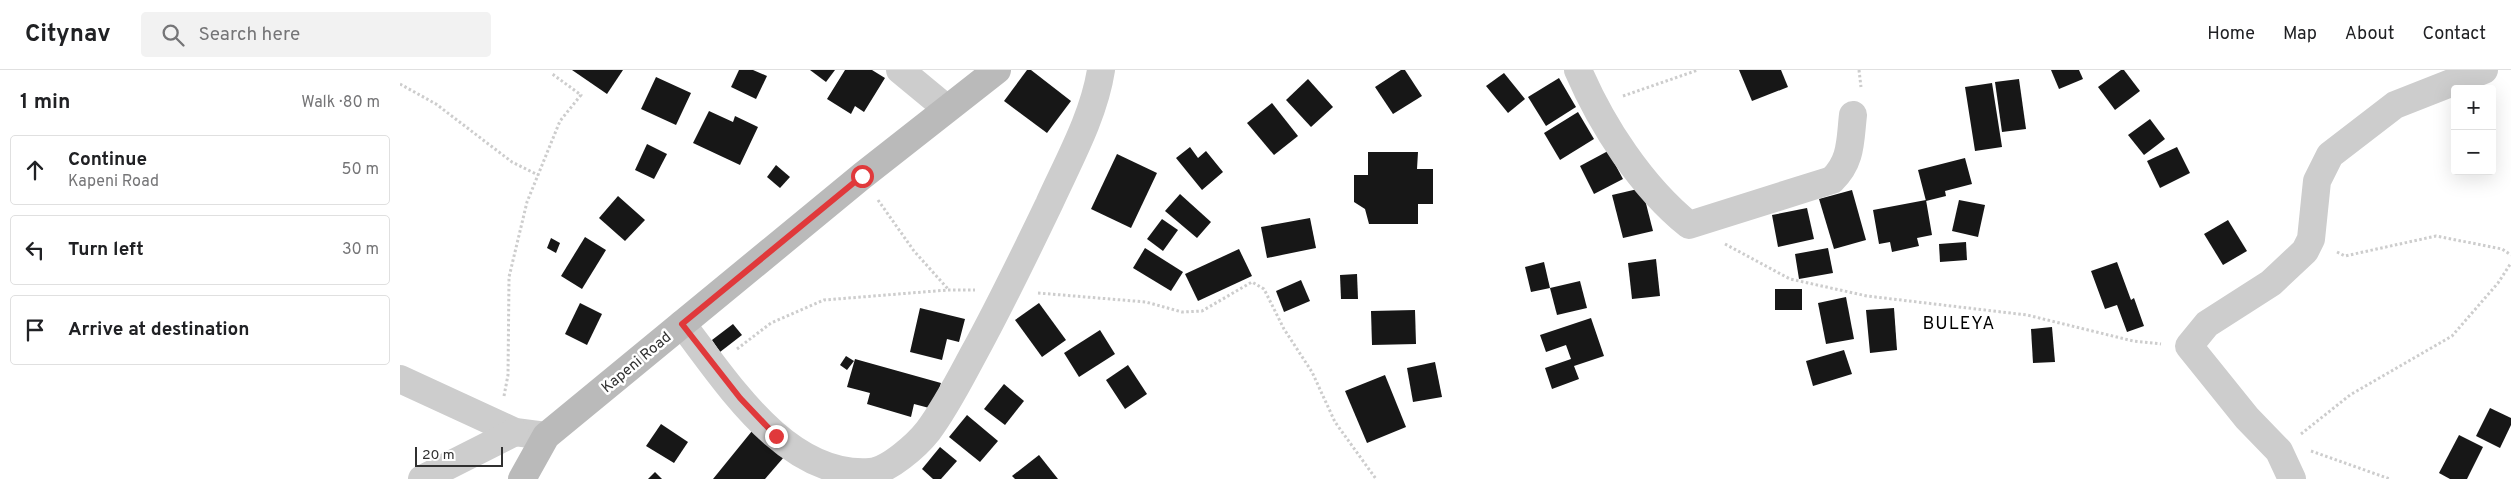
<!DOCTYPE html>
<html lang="en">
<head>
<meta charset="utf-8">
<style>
  body { margin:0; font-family:Overpass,sans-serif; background:#f2f2f2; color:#202124 }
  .controls { position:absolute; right:15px; top:15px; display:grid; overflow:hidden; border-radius:5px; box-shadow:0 5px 20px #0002 }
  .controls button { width:45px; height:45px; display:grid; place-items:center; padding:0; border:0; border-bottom:1px solid #e0e0e0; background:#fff; color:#202124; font:25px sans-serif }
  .scale { position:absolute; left:15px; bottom:12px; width:88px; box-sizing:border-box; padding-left:5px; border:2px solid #303030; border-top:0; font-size:14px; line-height:18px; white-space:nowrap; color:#303030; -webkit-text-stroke:4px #fff; paint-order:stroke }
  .stop { position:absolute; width:15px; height:15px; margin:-11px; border:4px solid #e0393b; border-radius:50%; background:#fff }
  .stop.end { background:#e0393b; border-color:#fff; box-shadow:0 1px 5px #0008 }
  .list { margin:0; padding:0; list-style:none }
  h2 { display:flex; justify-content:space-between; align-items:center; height:65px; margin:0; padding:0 20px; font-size:21px }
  h2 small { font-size:16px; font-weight:400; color:#757577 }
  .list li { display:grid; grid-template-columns:32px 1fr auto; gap:15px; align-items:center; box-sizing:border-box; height:70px; margin:0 10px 10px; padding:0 10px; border:1px solid #e0e0e0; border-radius:5px }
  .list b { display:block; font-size:19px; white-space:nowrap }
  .list p { margin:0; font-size:16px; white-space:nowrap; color:#757577 }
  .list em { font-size:16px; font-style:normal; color:#757577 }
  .icon { flex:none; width:28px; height:28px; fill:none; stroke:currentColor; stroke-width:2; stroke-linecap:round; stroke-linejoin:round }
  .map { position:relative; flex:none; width:2111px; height:409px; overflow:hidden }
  header { display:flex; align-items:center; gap:30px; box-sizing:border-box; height:70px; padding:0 25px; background:#fff; border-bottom:1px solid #e0e0e0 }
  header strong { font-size:24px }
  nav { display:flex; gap:28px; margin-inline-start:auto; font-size:18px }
  .search { width:350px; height:45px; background:#f2f2f2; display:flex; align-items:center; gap:12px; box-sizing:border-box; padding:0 18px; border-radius:5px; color:#757577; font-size:19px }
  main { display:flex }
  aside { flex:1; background:#fff }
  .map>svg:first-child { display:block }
  .building { fill:#171717 }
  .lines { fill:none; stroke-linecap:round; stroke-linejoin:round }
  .path { stroke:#cdcdcd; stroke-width:3; stroke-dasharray:2.5 2.5; stroke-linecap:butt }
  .street { stroke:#cdcdcd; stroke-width:28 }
  .secondary { stroke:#bababa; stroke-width:28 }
  .route { stroke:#e0393b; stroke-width:6 }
  .labels { text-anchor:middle; stroke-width:5; stroke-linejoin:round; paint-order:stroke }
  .street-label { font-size:15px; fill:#303030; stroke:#fff }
  .quarter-label { font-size:18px; letter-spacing:1px; fill:#000; stroke:#fff }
</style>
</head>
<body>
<header>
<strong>Citynav</strong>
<div class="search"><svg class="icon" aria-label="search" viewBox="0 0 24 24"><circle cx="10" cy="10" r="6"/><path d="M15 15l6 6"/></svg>Search here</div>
<nav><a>Home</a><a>Map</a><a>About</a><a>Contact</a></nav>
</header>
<main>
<aside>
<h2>1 min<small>Walk · 80 m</small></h2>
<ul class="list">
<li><svg class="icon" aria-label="ahead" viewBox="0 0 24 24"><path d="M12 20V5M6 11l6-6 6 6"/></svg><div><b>Continue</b><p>Kapeni Road</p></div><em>50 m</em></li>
<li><svg class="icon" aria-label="left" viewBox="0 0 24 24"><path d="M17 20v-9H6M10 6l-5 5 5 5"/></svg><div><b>Turn left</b></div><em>30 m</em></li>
<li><svg class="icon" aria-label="arrive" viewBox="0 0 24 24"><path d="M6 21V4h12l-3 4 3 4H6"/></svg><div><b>Arrive at destination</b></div></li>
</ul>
</aside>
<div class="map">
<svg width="2111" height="409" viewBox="0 0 2111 409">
  <rect width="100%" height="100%" fill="#fff"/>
  <!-- building -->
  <g class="building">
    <polygon points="172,0 223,0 207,24"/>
    <polygon points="339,0 353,0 367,6 356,29 331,17"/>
    <polygon points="410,0 435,0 426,12"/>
    <polygon points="445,0 472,0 485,8 464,42 455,36 451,44 427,29"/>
    <polygon points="627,0 631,0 671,31 647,63 604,31"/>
    <polygon points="1001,0 1005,0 1022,26 993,44 975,17"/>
    <polygon points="1339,0 1381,0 1388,17 1352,31"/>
    <polygon points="1651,0 1679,0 1683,9 1659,19"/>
    <polygon points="1721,0 1724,0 1740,21 1715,40 1698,17"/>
    <polygon points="1104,3 1125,29 1108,43 1086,16"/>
    <polygon points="256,7 291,23 276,55 241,39"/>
    <polygon points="1159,8 1176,37 1146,56 1128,27"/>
    <polygon points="908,9 933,37 911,57 886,30"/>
    <polygon points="1619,9 1626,59 1602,62 1595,12"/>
    <polygon points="1592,13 1602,77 1575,81 1565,17"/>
    <polygon points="872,33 898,66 874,85 847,53"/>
    <polygon points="309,41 333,52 335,46 358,57 340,95 293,73"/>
    <polygon points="1178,42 1194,69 1160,90 1144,63"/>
    <polygon points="1750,49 1765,69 1744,85 1728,65"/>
    <polygon points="247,74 267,84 254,109 235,100"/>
    <polygon points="790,77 798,88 806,81 823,102 802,120 776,88"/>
    <polygon points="1777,77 1790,103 1760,118 1747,91"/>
    <polygon points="1208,81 1223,109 1194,124 1180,96"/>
    <polygon points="968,82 1018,82 1017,99 1033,99 1033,134 1018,134 1018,154 969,154 965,139 954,132 954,105 968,105"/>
    <polygon points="717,84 757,103 731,158 691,139"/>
    <polygon points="1565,88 1572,114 1545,121 1546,126 1526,131 1518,100"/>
    <polygon points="376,95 390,107 380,118 367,107"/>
    <polygon points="1242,118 1253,161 1223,168 1212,125"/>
    <polygon points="1452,120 1466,170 1434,179 1419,129"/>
    <polygon points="780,124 811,152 797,168 765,141"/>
    <polygon points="218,126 245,150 225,171 199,148"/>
    <polygon points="1526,130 1532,165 1517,168 1519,176 1492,182 1490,172 1479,174 1473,140"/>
    <polygon points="1559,130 1585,135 1578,167 1552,161"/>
    <polygon points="1407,138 1414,169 1378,177 1372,145"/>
    <polygon points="910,148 916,178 867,188 861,157"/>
    <polygon points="762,149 778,160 763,181 747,169"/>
    <polygon points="1828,150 1847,181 1823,195 1804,164"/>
    <polygon points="185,167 206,180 182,219 161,206"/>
    <polygon points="151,168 160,173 156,183 147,178"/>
    <polygon points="1566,172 1567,190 1540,192 1539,174"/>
    <polygon points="745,178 783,202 771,221 733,198"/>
    <polygon points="1428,178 1433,203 1399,209 1395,184"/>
    <polygon points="839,179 852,206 798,231 785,204"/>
    <polygon points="1256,189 1260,226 1232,229 1228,193"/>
    <polygon points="1144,192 1150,218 1131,222 1125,197"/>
    <polygon points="1717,192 1731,230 1734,228 1744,256 1727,262 1717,235 1705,239 1691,201"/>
    <polygon points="957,204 958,229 941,229 940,205"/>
    <polygon points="901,210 910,231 884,242 876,221"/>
    <polygon points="1180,211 1187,238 1157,245 1150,218"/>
    <rect x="1375" y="219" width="27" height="21"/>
    <polygon points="1446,227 1454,269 1426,274 1418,233"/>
    <polygon points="180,233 202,244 187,275 165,264"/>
    <polygon points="639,233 666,270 642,287 615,250"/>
    <polygon points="520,238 565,249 559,272 547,269 542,290 510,282"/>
    <polygon points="1494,238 1497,280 1470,283 1466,240"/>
    <polygon points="1015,240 1016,274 972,275 971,241"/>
    <polygon points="1191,248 1204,286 1174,296 1179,309 1152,319 1145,298 1171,289 1166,275 1146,282 1140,265"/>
    <polygon points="333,254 342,265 320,282 312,270"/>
    <polygon points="1652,257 1655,292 1633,293 1631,259"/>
    <polygon points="700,260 715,284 679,307 664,283"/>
    <polygon points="1444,280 1452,304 1413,316 1406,291"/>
    <polygon points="446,286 454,291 447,300 440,295"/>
    <polygon points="455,289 541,313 533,339 514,334 511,347 467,334 470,323 447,317"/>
    <polygon points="1035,292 1042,327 1013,332 1007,298"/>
    <polygon points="728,295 747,324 725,339 706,310"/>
    <polygon points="985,305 1006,357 967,373 945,321"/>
    <polygon points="604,314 624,331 605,355 584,339"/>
    <polygon points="2090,338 2111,348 2111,355 2100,378 2076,366"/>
    <polygon points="567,345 598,371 580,392 549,367"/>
    <polygon points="261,354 288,372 274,393 246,376"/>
    <polygon points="352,361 384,387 365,409 313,409"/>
    <polygon points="2059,365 2083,377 2067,409 2050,409 2039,403"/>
    <polygon points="540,377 557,391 541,409 533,409 522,399"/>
    <polygon points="639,385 658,409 615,409 612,406"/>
    <polygon points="255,402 262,409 248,409"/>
  </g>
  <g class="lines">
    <!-- path -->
    <g class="path">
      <polyline points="1459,0 1461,17"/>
      <polyline points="0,14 36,34 112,92 138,105"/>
      <polyline points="1223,26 1298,0"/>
      <polyline points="478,130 514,181 548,219"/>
      <polyline points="1325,174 1390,209 1467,226 1627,245 1733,271 1761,274"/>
      <polyline points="1937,182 1945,186 2036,166 2102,179 2111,185"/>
      <polyline points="638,223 746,232 782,242 802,241 852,212 864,219 884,259 912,302 935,352 976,409"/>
      <polyline points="337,279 371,253 424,230 548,220 575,220"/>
      <polyline points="104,326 108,305 109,207 127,132 160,51 181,25 151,3"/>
      <polyline points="1901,364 1950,325 2052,266 2098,213 2111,193"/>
      <polyline points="1911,381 1990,409"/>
    </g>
    <!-- street -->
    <g class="street">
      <polyline points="500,0 546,38"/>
      <path d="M1178 0C1202 56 1241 116 1289 155L1432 110C1452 91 1450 70 1453 45"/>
      <path d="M282 254C327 312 386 408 470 402 488 401 517 375 528 361 546 337 560 309 574 283 601 234 625 184 649 134 668 92 694 46 701 0"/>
      <polyline points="0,309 115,362 146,366"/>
      <polyline points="22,409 115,362"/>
      <polyline points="1892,409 1879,381 1847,348 1789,276 1807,254 1871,213 1905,181 1911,169 1917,111 1930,85 1995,35 2084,0"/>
    </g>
    <!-- secondary -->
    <polyline class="secondary" points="122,409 146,366 462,106 597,0"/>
  </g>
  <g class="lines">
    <!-- route -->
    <polyline class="route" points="376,366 340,328 282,254 462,106"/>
  </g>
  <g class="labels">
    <!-- street labels -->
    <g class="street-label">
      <text transform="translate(236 292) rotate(-40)" y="5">Kapeni Road</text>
    </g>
    <!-- quarter labels -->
    <g class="quarter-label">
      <text x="1559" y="259">BULEYA</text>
    </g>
  </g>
</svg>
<div class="controls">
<button>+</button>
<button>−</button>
</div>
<div class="scale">20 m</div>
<div class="stop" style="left:462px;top:106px"></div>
<div class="stop end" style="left:376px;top:366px"></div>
</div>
</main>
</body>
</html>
